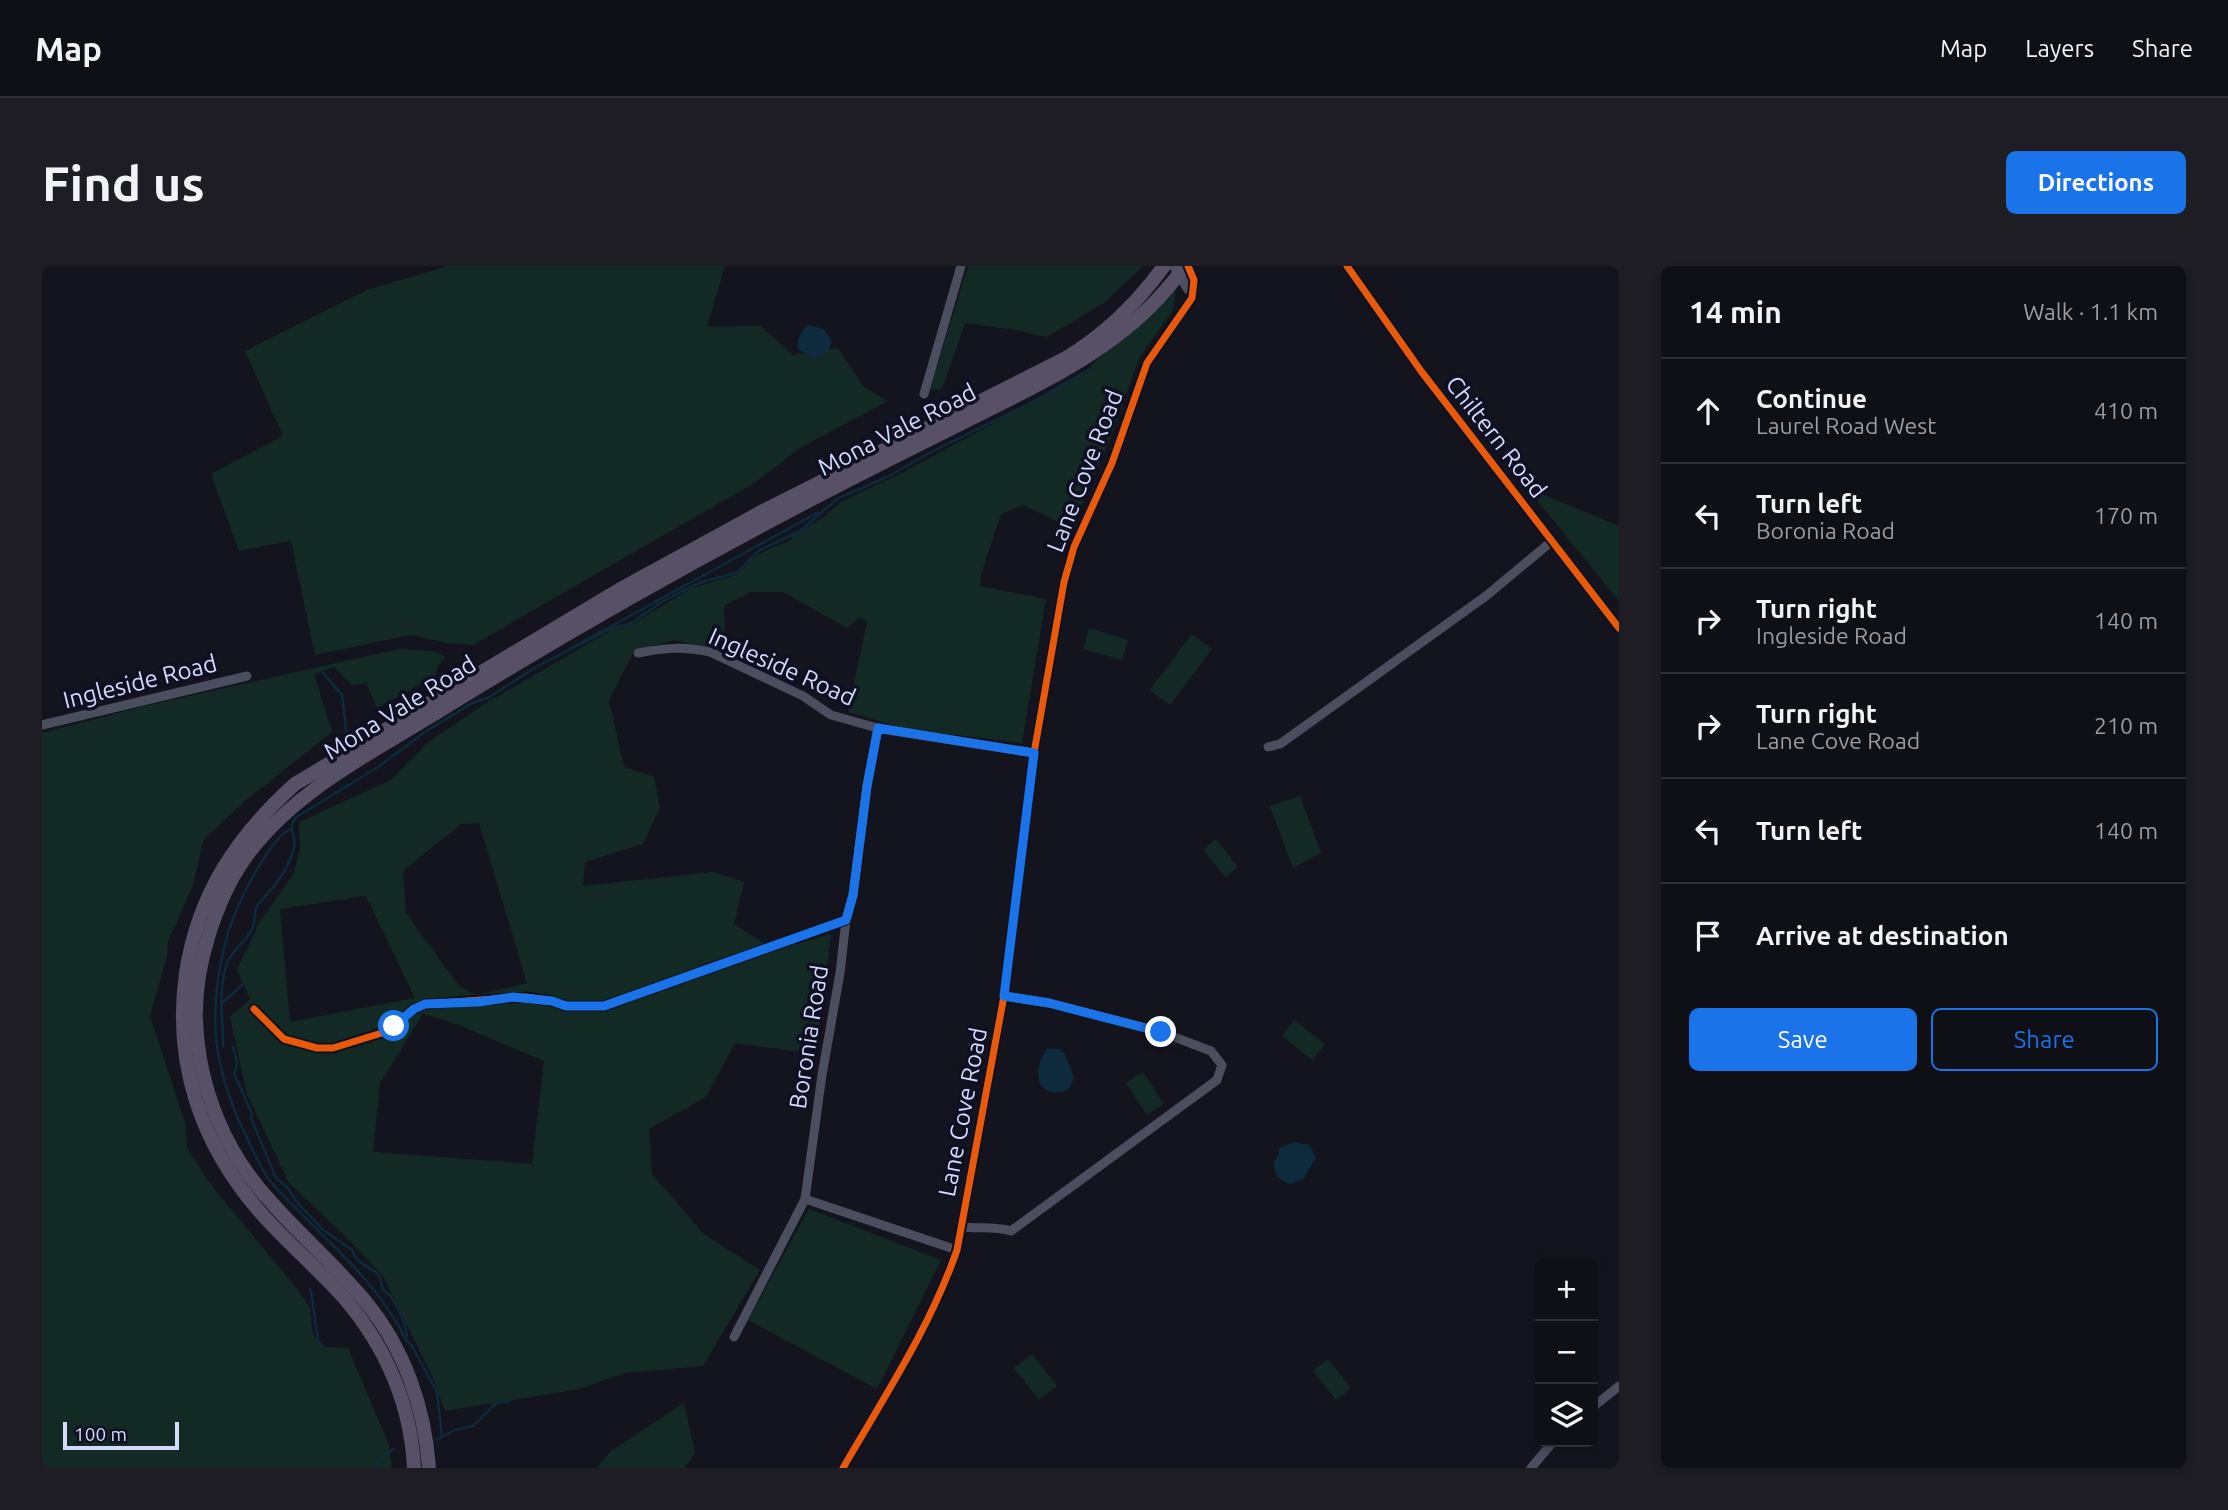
<!DOCTYPE html>
<html lang="en">
<head>
<meta charset="utf-8">
<style>
  body { margin:0; font-family:Ubuntu,sans-serif; background:#1d1d23; color:#f1f3f6 }
  .controls { position:absolute; right:21px; bottom:21px; display:grid; overflow:hidden; border-radius:10px; box-shadow:0 4px 10px #0003 }
  .controls button { width:63px; height:63px; display:grid; place-items:center; padding:0; border:0; border-bottom:2px solid #2f2f35; background:#0f0f16; color:#f1f3f6; font:35px sans-serif }
  .scale { position:absolute; left:21px; bottom:18px; width:116px; box-sizing:border-box; padding-left:7px; border:4px solid #d4dafd; border-top:0; font-size:19px; line-height:24px; white-space:nowrap; color:#d4dafd; -webkit-text-stroke:5px #0f1123; paint-order:stroke }
  .stop { position:absolute; width:21px; height:21px; margin:-16px; border:5px solid #1a73e8; border-radius:50%; background:#fff }
  .stop.end { background:#1a73e8; border-color:#fff; box-shadow:0 2px 7px #0008 }
  .list { margin:0; padding:0; list-style:none }
  h2 { display:flex; justify-content:space-between; align-items:center; height:91px; margin:0; padding:0 28px; font-size:30px }
  h2 small { font-size:23px; font-weight:400; color:#9b9ca1 }
  .list li { display:grid; grid-template-columns:46px 1fr auto; gap:21px; align-items:center; box-sizing:border-box; height:105px; padding:0 28px; border-top:2px solid #2f2f35 }
  .list b { display:block; font-size:26px; white-space:nowrap }
  .list p { margin:0; font-size:23px; white-space:nowrap; color:#9b9ca1 }
  .list em { font-size:23px; font-style:normal; color:#9b9ca1 }
  .actions { display:flex; gap:14px; padding:21px 28px }
  .actions a { flex:1; padding:16px 0; border:2px solid #1a73e8; border-radius:10px; text-align:center; font-size:24px; color:#1a73e8 }
  .actions .main { background:#1a73e8; color:#fff }
  .icon { flex:none; width:38px; height:38px; fill:none; stroke:currentColor; stroke-width:2; stroke-linecap:round; stroke-linejoin:round }
  .map { position:relative; flex:none; width:1577px; height:1202px; overflow:hidden; border-radius:10px }
  header { display:flex; align-items:center; gap:42px; box-sizing:border-box; height:98px; padding:0 35px; background:#0f0f16; border-bottom:2px solid #2f2f35 }
  header strong { font-size:33px }
  nav { display:flex; gap:38px; margin-inline-start:auto; font-size:24px }
  .intro { display:flex; align-items:center; justify-content:space-between; box-sizing:border-box; height:168px; padding:0 42px }
  h1 { margin:0; font-size:49px }
  .button { padding:18px 32px; border-radius:10px; background:#1a73e8; color:#fff; font-size:24px; font-weight:700 }
  main { display:flex; gap:42px; padding:0 42px }
  aside { flex:1; background:#0f0f16; border-radius:10px; box-shadow:0 4px 10px #0003 }
  .map>svg:first-child { display:block }
  .green { fill:#132a24; fill-rule:evenodd }
  .water { fill:#0d2b3c }
  .lines { fill:none; stroke-linecap:round; stroke-linejoin:round }
  .stream { stroke:#0d2b3c; stroke-width:2.5 }
  .minor { stroke:#4a4e5f; stroke-width:9 }
  .tertiary { stroke:#4a4e5f; stroke-width:10 }
  .trunk { stroke:#585067; stroke-width:14 }
  .cycleway-casing { stroke:#0f1123; stroke-width:11 }
  .cycleway { stroke:#e8590c; stroke-width:7 }
  .route { stroke:#1a73e8; stroke-width:9 }
  .labels { text-anchor:middle; stroke-width:7; stroke-linejoin:round; paint-order:stroke }
  .street-label { font-size:24px; fill:#d4dafd; stroke:#0f1123 }
</style>
</head>
<body>
<header>
<strong>Map</strong>
<nav><a>Map</a><a>Layers</a><a>Share</a></nav>
</header>
<div class="intro"><h1>Find us</h1><a class="button">Directions</a></div>
<main>
<div class="map">
<svg width="1577" height="1202" viewBox="0 0 1577 1202">
  <rect width="100%" height="100%" fill="#14141e"/>
  <!-- green -->
  <g class="green">
    <polygon points="406,0 683,0 665,61 718,60 751,89 796,82 822,121 846,135 758,182 714,216 431,379 406,377 369,369 273,389 249,275 197,285 169,208 241,170 203,85 325,24"/>
    <polygon points="926,0 1101,0 1062,37 1005,71 973,64 923,57 900,123 888,124"/>
    <path d="M1134 24 1130 46 1098 90 1068 174 1030 262 981 239 959 248 939 308 938 320 1004 333 980 477 864 463 806 446 825 356 818 351 805 362 741 326H708L682 340 683 388 633 374 592 385 567 434 582 501 612 511 618 542 601 578 543 596 541 620 671 606 702 616 692 658 733 684 789 668 774 788 693 777 664 831 607 863 610 908 662 968 718 1004 661 1100 582 1107 537 1123 403 1145 391 1112 341 1010 300 967 247 917 205 828 188 751 208 733 195 704 217 657 252 607 258 583 257 556 349 514 385 477 444 437 570 364 591 358 648 323 696 308 716 288 747 275 752 269 782 251 799 236 862 206 1044 107 1050 103 1048 99 1084 72ZM437 557 485 717 434 729 417 720 364 647 361 605 419 558ZM324 630 373 732 248 756 238 643ZM381 748 409 756 502 795 490 898 331 886 338 817Z"/>
    <polygon points="1485,222 1577,260 1577,335"/>
    <polygon points="1047,362 1086,374 1080,394 1041,383"/>
    <polygon points="1150,368 1170,383 1128,439 1108,424"/>
    <polygon points="357,383 391,385 404,391 396,399 392,411 335,442 324,417 310,419 292,401 272,408 290,466 203,535 161,574 151,620 126,675 125,690 108,750 143,857 145,882 169,919 256,1024 268,1042 271,1069 283,1081 306,1082 347,1179 350,1202 0,1202 0,467 103,440"/>
    <polygon points="1258,530 1279,587 1251,602 1228,540"/>
    <polygon points="1174,573 1196,601 1184,611 1161,584"/>
    <polygon points="1252,754 1283,778 1270,794 1240,770"/>
    <polygon points="1101,806 1122,838 1105,849 1084,817"/>
    <polygon points="767,943 899,994 835,1123 706,1054"/>
    <polygon points="990,1088 1015,1120 997,1134 972,1102"/>
    <polygon points="1286,1093 1309,1122 1294,1134 1271,1105"/>
    <polygon points="642,1137 653,1187 642,1202 555,1202 569,1185"/>
  </g>
  <!-- water -->
  <g class="water">
    <path d="M766 59 782 63 790 75 786 86 773 93 756 83C754 73 759 66 766 59Z"/>
    <path d="M1005 783H1018L1025 792 1032 812 1026 824C994 835 989 804 1005 783Z"/>
    <path d="M1252 876 1267 879 1274 891 1262 912 1249 918C1238 915 1231 908 1232 896L1237 888V882Z"/>
  </g>
  <g class="lines">
    <!-- stream -->
    <g class="stream">
      <polyline points="524,385 775,247 779,247"/>
      <polyline points="279,405 300,429 305,471"/>
      <path d="M248 563C224 577 194 641 186 667 164 745 170 802 206 874 213 888 219 904 229 916 274 967 334 1011 364 1074L370 1080 395 1126 400 1170"/>
      <polyline points="179,738 200,719"/>
      <path d="M181 780C181 754 176 726 184 700 188 684 205 677 211 661 214 654 211 647 215 640 225 627 237 617 244 602 247 596 251 588 252 582 255 570 245 563 253 552L336 501 383 466 430 437 446 432 494 401 570 362 588 358 621 335 657 317 696 306 716 285 758 265 795 233 845 211 891 185 985 139 1048 103"/>
      <path d="M191 781 195 797 192 808 210 847 209 852 234 912 245 921 255 936 280 963 310 984C315 998 325 999 335 1007 340 1012 338 1017 341 1023 343 1026 347 1028 349 1031 356 1041 367 1062 364 1074"/>
      <path d="M268 1023C273 1042 272 1061 278 1080"/>
      <polyline points="394,1174 413,1164 431,1160 454,1137 467,1135"/>
      <polyline points="334,1202 337,1194 352,1183"/>
    </g>
    <!-- minor -->
    <g class="minor">
      <polyline points="882,128 919,0"/>
      <path d="M596 387C623 382 641 380 668 386L761 430 789 449 839 463 992 487"/>
      <polyline points="0,459 205,410"/>
      <polyline points="1226,481 1238,478 1444,330 1510,275"/>
      <polyline points="212,743 242,773 275,782 291,782 343,766 372,743 383,738 484,731 510,735 524,740 562,740 804,654"/>
      <polyline points="763,933 915,984"/>
      <path d="M919 961C934 963 955 960 969 965L1175 814 1180 799 1169 785 1119 766 1007 737 962 730"/>
      <polyline points="692,1071 763,933 780,809 798,707 804,654 811,629 825,520 836,462"/>
      <polyline points="1551,1141 1577,1120"/>
      <polyline points="1489,1202 1511,1176"/>
    </g>
    <!-- tertiary -->
    <g class="tertiary">
      <polyline points="1132,0 1146,23 1151,25"/>
      <polyline points="1305,0 1379,105 1577,362"/>
      <path d="M801 1202C842 1131 888 1062 915 984L962 730 992 487 1022 316 1032 281 1070 197 1105 97 1150 32 1152 14 1146 0"/>
    </g>
    <!-- trunk -->
    <g class="trunk">
      <path d="M372 1202C369 1139 344 1081 303 1033 277 1003 245 977 218 946 159 878 131 797 144 707 156 628 195 570 253 518L577 324 723 244 1024 92C1062 69 1096 36 1122 0"/>
      <path d="M387 1202C383 1142 362 1082 323 1035 294 1000 259 970 229 936 183 887 157 823 154 755 152 702 173 635 203 592 251 525 329 487 397 445 544 354 695 270 850 192 888 173 926 154 964 135 1035 99 1095 67 1143 0"/>
    </g>
    <defs>
      <g id="cycleway">
        <polyline points="1305,0 1379,105 1577,362"/>
        <polyline points="212,743 242,773 275,782 291,782 343,766 372,743 383,738 484,731 510,735 524,740 562,740 804,654"/>
        <path d="M801 1202C842 1131 888 1062 915 984L962 730 992 487 1022 316 1032 281 1070 197 1105 97 1150 32 1152 14 1146 0"/>
      </g>
    </defs>
    <!-- cycleway casing -->
    <use href="#cycleway" class="cycleway-casing"/>
    <!-- cycleway -->
    <use href="#cycleway" class="cycleway"/>
  </g>
  <g class="lines">
    <!-- route -->
    <polyline class="route" points="352,760 372,743 383,738 436,736 471,731 510,735 524,740 562,740 804,654 811,629 825,520 836,462 992,487 962,730 1007,737 1119,766"/>
  </g>
  <g class="labels">
    <!-- street labels -->
    <g class="street-label">
      <text transform="translate(855 164) rotate(-27)" y="8">Mona Vale Road</text>
      <text transform="translate(1454 171) rotate(52)" y="8">Chiltern Road</text>
      <text transform="translate(1043 205) rotate(-69)" y="8">Lane Cove Road</text>
      <text transform="translate(740 401) rotate(24)" y="8">Ingleside Road</text>
      <text transform="translate(98 416) rotate(-14)" y="8">Ingleside Road</text>
      <text transform="translate(358 442) rotate(-32)" y="8">Mona Vale Road</text>
      <text transform="translate(767 771) rotate(-81)" y="8">Boronia Road</text>
      <text transform="translate(921 846) rotate(-79)" y="8">Lane Cove Road</text>
    </g>
  </g>
</svg>
<div class="controls">
<button>+</button>
<button>−</button>
<button><svg class="icon" aria-label="layers" viewBox="0 0 24 24"><path d="M12 4l9 5-9 5-9-5zM3 14l9 5 9-5"/></svg></button>
</div>
<div class="scale">100 m</div>
<div class="stop" style="left:352px;top:760px"></div>
<div class="stop end" style="left:1119px;top:766px"></div>
</div>
<aside>
<h2>14 min<small>Walk · 1.1 km</small></h2>
<ul class="list">
<li><svg class="icon" aria-label="ahead" viewBox="0 0 24 24"><path d="M12 20V5M6 11l6-6 6 6"/></svg><div><b>Continue</b><p>Laurel Road West</p></div><em>410 m</em></li>
<li><svg class="icon" aria-label="left" viewBox="0 0 24 24"><path d="M17 20v-9H6M10 6l-5 5 5 5"/></svg><div><b>Turn left</b><p>Boronia Road</p></div><em>170 m</em></li>
<li><svg class="icon" aria-label="right" viewBox="0 0 24 24"><path d="M7 20v-9h11M14 6l5 5-5 5"/></svg><div><b>Turn right</b><p>Ingleside Road</p></div><em>140 m</em></li>
<li><svg class="icon" aria-label="right" viewBox="0 0 24 24"><path d="M7 20v-9h11M14 6l5 5-5 5"/></svg><div><b>Turn right</b><p>Lane Cove Road</p></div><em>210 m</em></li>
<li><svg class="icon" aria-label="left" viewBox="0 0 24 24"><path d="M17 20v-9H6M10 6l-5 5 5 5"/></svg><div><b>Turn left</b></div><em>140 m</em></li>
<li><svg class="icon" aria-label="arrive" viewBox="0 0 24 24"><path d="M6 21V4h12l-3 4 3 4H6"/></svg><div><b>Arrive at destination</b></div></li>
</ul>
<div class="actions"><a class="main">Save</a><a>Share</a></div>
</aside>
</main>
</body>
</html>
